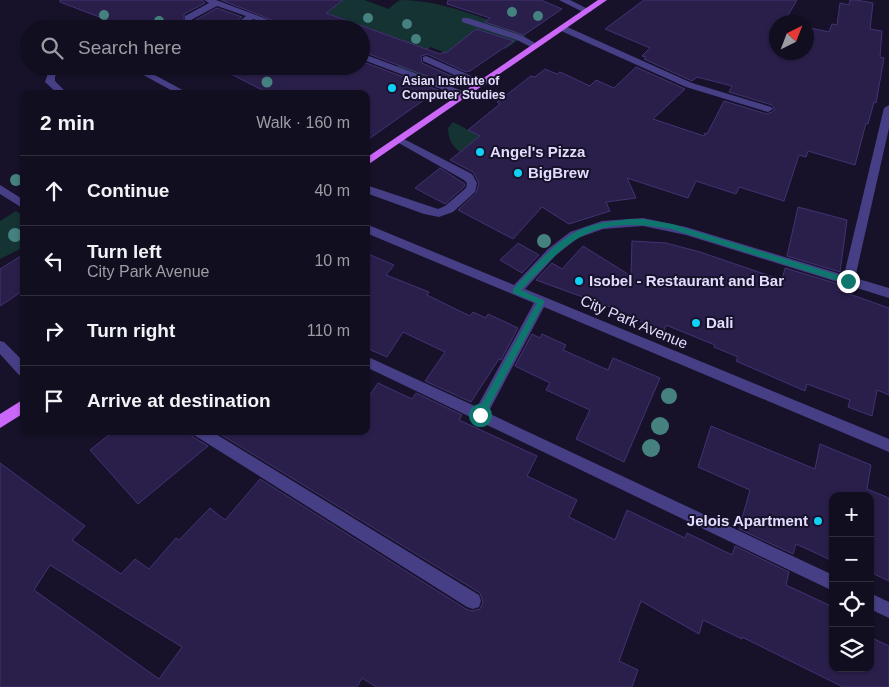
<!DOCTYPE html>
<html lang="en">
<head>
<meta charset="utf-8">
<style>
  body { margin:0; font-family:Arial,sans-serif; background:#1e1c2c; color:#f1f3f6 }
  .controls { position:absolute; right:15px; bottom:15px; display:grid; overflow:hidden; border-radius:10px; box-shadow:0 1px 4px #0004 }
  .controls button { width:45px; height:45px; display:grid; place-items:center; padding:0; border:0; border-bottom:1px solid #302e3d; background:#110e1f; color:#f1f3f6; font:25px sans-serif }
  .compass { position:absolute; left:769px; top:15px; width:45px; height:45px; border-radius:50%; background:#110e1f; box-shadow:0 1px 4px #0004; rotate:42deg }
  .stop { position:absolute; width:15px; height:15px; margin:-11px; border:4px solid #0f766e; border-radius:50%; background:#fff }
  .stop.end { background:#0f766e; border-color:#fff; box-shadow:0 1px 5px #0008 }
  .list { margin:0; padding:0; list-style:none }
  h2 { display:flex; justify-content:space-between; align-items:center; height:65px; margin:0; padding:0 20px; font-size:21px }
  h2 small { font-size:16px; font-weight:400; color:#9c9ca4 }
  .list li { display:grid; grid-template-columns:32px 1fr auto; gap:15px; align-items:center; box-sizing:border-box; height:70px; padding:0 20px; border-top:1px solid #302e3d }
  .list b { display:block; font-size:19px; white-space:nowrap }
  .list p { margin:0; font-size:16px; white-space:nowrap; color:#9c9ca4 }
  .list em { font-size:16px; font-style:normal; color:#9c9ca4 }
  .icon { flex:none; width:28px; height:28px; fill:none; stroke:currentColor; stroke-width:2; stroke-linecap:round; stroke-linejoin:round }
  .map { position:relative; flex:none; width:889px; height:687px; overflow:hidden }
  .search { position:absolute; background:#110e1f; box-shadow:0 1px 4px #0004; left:20px; top:20px; width:350px; height:55px; display:flex; align-items:center; gap:12px; box-sizing:border-box; padding:0 18px; border-radius:28px; color:#9c9ca4; font-size:19px }
  .panel { position:absolute; background:#110e1f; box-shadow:0 1px 4px #0004; left:20px; top:90px; width:350px; height:345px; border-radius:10px }
  .map>svg:first-child { display:block }
  .green { fill:#153333 }
  .building { fill:#2a1f4a; stroke:#433275; fill-rule:evenodd }
  .lines { fill:none; stroke-linecap:round; stroke-linejoin:round }
  .minor { fill:#463f86; fill-rule:evenodd }
  .major { fill:#cb68f9; fill-rule:evenodd }
  .tree { fill:#44817f }
  .route { fill:#0f766e }
  .poi-dot { fill:#10d1f5; stroke:#171229; stroke-width:2 }
  .labels { text-anchor:middle; stroke-width:4; stroke-linejoin:round; paint-order:stroke }
  .far-poi-label { font-size:12px; font-weight:bold; fill:#e2dcfe; stroke:#171229; text-anchor:start }
  .poi-label { font-size:15px; font-weight:bold; fill:#e2dcfe; stroke:#171229; text-anchor:start }
  .street-label { font-size:15px; fill:#e2dcfe; stroke:#171229 }
</style>
</head>
<body>
<div class="map">
<svg width="889" height="687" viewBox="0 0 889 687">
  <rect width="100%" height="100%" fill="#171229"/>
  <!-- green -->
  <g class="green">
    <path d="M343 0H364L389 9C392 6 397 1 401 0 442 0 489 20 526 35L505 49 488 43 475 52 456 45 447 52 456 57 431 47 406 64 451 83 447 85 395 67 424 48 302 4 339 3Z"/>
    <path d="M453 122 480 136 460 152C452 146 448 139 448 128Z"/>
    <polygon points="16,211 24,217 24,247 0,259 0,221"/>
  </g>
  <!-- building -->
  <g class="building">
    <polygon points="60,0 202,0 205,3 184,14 184,21 192,22 217,8 242,17 228,29 131,29 60,2"/>
    <polygon points="221,0 343,0 326,13 440,54 443,52 446,53 476,29 514,41 470,71 466,72 427,54 421,56 422,63 456,78 448,84 361,51 361,29 295,29"/>
    <polygon points="448,0 541,0 562,9 524,35 485,22 490,18 447,4"/>
    <polygon points="644,0 797,0 784,22 787,22 776,22 776,52 806,52 806,27 829,32 832,24 837,25 840,3 849,5 850,0 856,0 873,3 870,29 882,31 880,57 884,58 876,103 874,102 868,124 866,123 855,165 808,151 806,157 799,155 784,201 739,187 736,194 696,181 688,198 627,178 636,198 606,202 610,211 569,224 542,207 513,239 458,210 476,193 479,183 473,172 450,160 480,136 468,130 500,104 497,102 531,76 535,77 545,69 557,74 560,72 590,86 596,80 614,88 636,67 685,89 653,119 704,136 705,133 707,134 724,101 767,114 774,111 774,108 772,105 729,92 732,86 697,77 692,81 644,59 646,57 642,56 650,48 605,29"/>
    <polygon points="361,61 438,90 366,141 366,94 270,94 215,66 361,66"/>
    <polygon points="440,168 465,184 464,187 445,204 415,188"/>
    <polygon points="798,207 847,220 840,272 787,256"/>
    <polygon points="632,241 666,243 700,252 782,280 785,268 838,284 838,290 889,308 889,395 877,390 872,416 848,407 850,400 807,384 805,391 736,361 738,357 714,347 715,345 666,325 664,331 612,310 613,308 536,280 552,263 562,269 583,246 631,276"/>
    <polygon points="518,243 539,255 522,273 500,260"/>
    <polygon points="366,253 394,265 386,275 429,292 427,295 470,316 473,312 486,318 488,314 518,328 501,360 499,359 471,402 425,381 445,352 403,332 387,357 366,348"/>
    <polygon points="24,254 24,290 0,306 0,269"/>
    <polygon points="532,334 540,338 542,334 566,345 563,350 608,370 613,358 660,378 624,462 576,439 590,410 546,390 550,383 515,366"/>
    <path d="M378 383 412 399 416 393 462 415 459 420 537 456 527 476 577 500 569 517 615 540 627 510 685 538 687 533 732 555 735 546 789 572 786 585 833 607V668H870V637L889 646V687H843L742 637V639L703 620 699 634 641 601 619 661 638 670 632 687H376L362 678 357 687H0V463L85 526 72 540 121 574 135 559 149 569 176 538 179 540 210 508 225 520 260 479 466 609 472 611 480 609 483 602 480 593 215 431H366V401ZM50 565 182 647 159 679 34 590Z"/>
    <polygon points="711,426 815,469 820,444 871,465 867,489 889,498 889,581 870,572 870,496 833,496 833,561 796,544 793,554 739,529 750,490 698,467"/>
    <polygon points="114,431 190,431 193,437 208,446 138,504 90,450"/>
  </g>
  <g class="lines">
    <!-- minor -->
    <g class="minor">
      <polygon points="204,0 216,0 293,29 280,29 253,19 240,29 230,29 246,16 217,6 191,20 185,20 185,16 209,3"/>
      <polygon points="559,0 570,0 592,11 585,13"/>
      <polygon points="462,18 468,18 523,36 540,46 533,48 517,40 462,22"/>
      <polygon points="559,26 565,26 692,83 771,107 773,109 768,112 686,87 559,30"/>
      <polygon points="361,53 468,93 470,95 468,97 462,97 361,59"/>
      <polygon points="426,56 485,82 487,84 482,87 479,86 423,61 423,57"/>
      <polygon points="59,66 69,66 55,76 55,81 68,94 58,94 45,82 48,73"/>
      <polygon points="127,66 138,66 190,94 178,94"/>
      <polygon points="889,105 889,128 855,278 889,288 889,298 686,235 643,226 603,229 578,238 556,255 525,289 889,439 889,452 544,307 488,413 833,575 833,591 366,367 366,356 477,407 534,303 366,233 366,224 514,285 548,249 570,232 602,221 643,218 686,227 844,275 884,108"/>
      <polygon points="400,137 472,174 477,183 475,192 453,212 439,217 424,214 366,193 366,185 438,209 445,206 466,188 467,183 464,180 397,142 397,138"/>
      <polygon points="0,185 24,200 24,209 0,194"/>
      <polygon points="0,341 4,342 24,362 24,376 19,375 0,354"/>
      <polygon points="192,431 211,431 479,595 481,601 479,607 473,609 467,607 194,435"/>
      <polygon points="870,593 889,602 889,618 870,609"/>
    </g>
    <!-- major -->
    <g class="major">
      <polygon points="598,0 607,0 366,166 366,158"/>
      <polygon points="24,399 24,413 0,428 0,414"/>
    </g>
  </g>
  <!-- trees -->
  <g class="tree">
    <circle cx="512" cy="12" r="5"/>
    <circle cx="104" cy="15" r="5"/>
    <circle cx="538" cy="16" r="5"/>
    <circle cx="368" cy="18" r="5"/>
    <circle cx="159" cy="21" r="5"/>
    <circle cx="407" cy="24" r="5"/>
    <circle cx="416" cy="39" r="5"/>
    <circle cx="267" cy="82" r="5.5"/>
    <circle cx="16" cy="180" r="6"/>
    <circle cx="15" cy="235" r="7"/>
    <circle cx="544" cy="241" r="7"/>
    <circle cx="669" cy="396" r="8"/>
    <circle cx="660" cy="426" r="9"/>
    <circle cx="651" cy="448" r="9"/>
  </g>
  <!-- route -->
  <path class="route" d="M629 219H643L672 224 848 278 851 281 848 284 671 229C593 216 573 235 521 290L545 301 483 418H477V412L537 303 513 293V289C536 265 558 236 590 226 602 222 616 221 629 219Z"/>
  <!-- markers -->
  <g class="poi-dot">
    <circle cx="392" cy="88" r="5"/>
    <circle cx="480" cy="152" r="5"/>
    <circle cx="518" cy="173" r="5"/>
    <circle cx="579" cy="281" r="5"/>
    <circle cx="696" cy="323" r="5"/>
    <circle cx="818" cy="521" r="5"/>
  </g>
  <g class="labels">
    <!-- far-poi labels -->
    <g class="far-poi-label">
      <text x="402" y="85">Asian Institute of<tspan x="402" dy="14">Computer Studies</tspan></text>
    </g>
    <!-- poi labels -->
    <g class="poi-label">
      <text x="490" y="157">Angel's Pizza</text>
      <text x="528" y="178">BigBrew</text>
      <text x="589" y="286">Isobel - Restaurant and Bar</text>
      <text x="706" y="328">Dali</text>
      <text x="808" y="526" text-anchor="end">Jelois Apartment</text>
    </g>
    <!-- street labels -->
    <g class="street-label">
      <text transform="translate(634 322) rotate(23)" y="5">City Park Avenue</text>
    </g>
  </g>
</svg>
<div class="controls">
<button>+</button>
<button>−</button>
<button><svg class="icon" aria-label="locate" viewBox="0 0 24 24"><circle cx="12" cy="12" r="6"/><path d="M12 2v4M12 18v4M2 12h4M18 12h4"/></svg></button>
<button><svg class="icon" aria-label="layers" viewBox="0 0 24 24"><path d="M12 4l9 5-9 5-9-5zM3 14l9 5 9-5"/></svg></button>
</div>
<svg class="compass" viewBox="-18 -18 36 36"><path d="M0-13l5 13h-10z" fill="#e53935"/><path d="M0 13l5-13h-10z" fill="#9c9ca4"/></svg>
<div class="stop" style="left:480px;top:415px"></div>
<div class="stop end" style="left:848px;top:281px"></div>
<div class="search"><svg class="icon" aria-label="search" viewBox="0 0 24 24"><circle cx="10" cy="10" r="6"/><path d="M15 15l6 6"/></svg>Search here</div>
<section class="panel">
<h2>2 min<small>Walk · 160 m</small></h2>
<ul class="list">
<li><svg class="icon" aria-label="ahead" viewBox="0 0 24 24"><path d="M12 20V5M6 11l6-6 6 6"/></svg><div><b>Continue</b></div><em>40 m</em></li>
<li><svg class="icon" aria-label="left" viewBox="0 0 24 24"><path d="M17 20v-9H6M10 6l-5 5 5 5"/></svg><div><b>Turn left</b><p>City Park Avenue</p></div><em>10 m</em></li>
<li><svg class="icon" aria-label="right" viewBox="0 0 24 24"><path d="M7 20v-9h11M14 6l5 5-5 5"/></svg><div><b>Turn right</b></div><em>110 m</em></li>
<li><svg class="icon" aria-label="arrive" viewBox="0 0 24 24"><path d="M6 21V4h12l-3 4 3 4H6"/></svg><div><b>Arrive at destination</b></div></li>
</ul>
</section>
</div>
</body>
</html>
